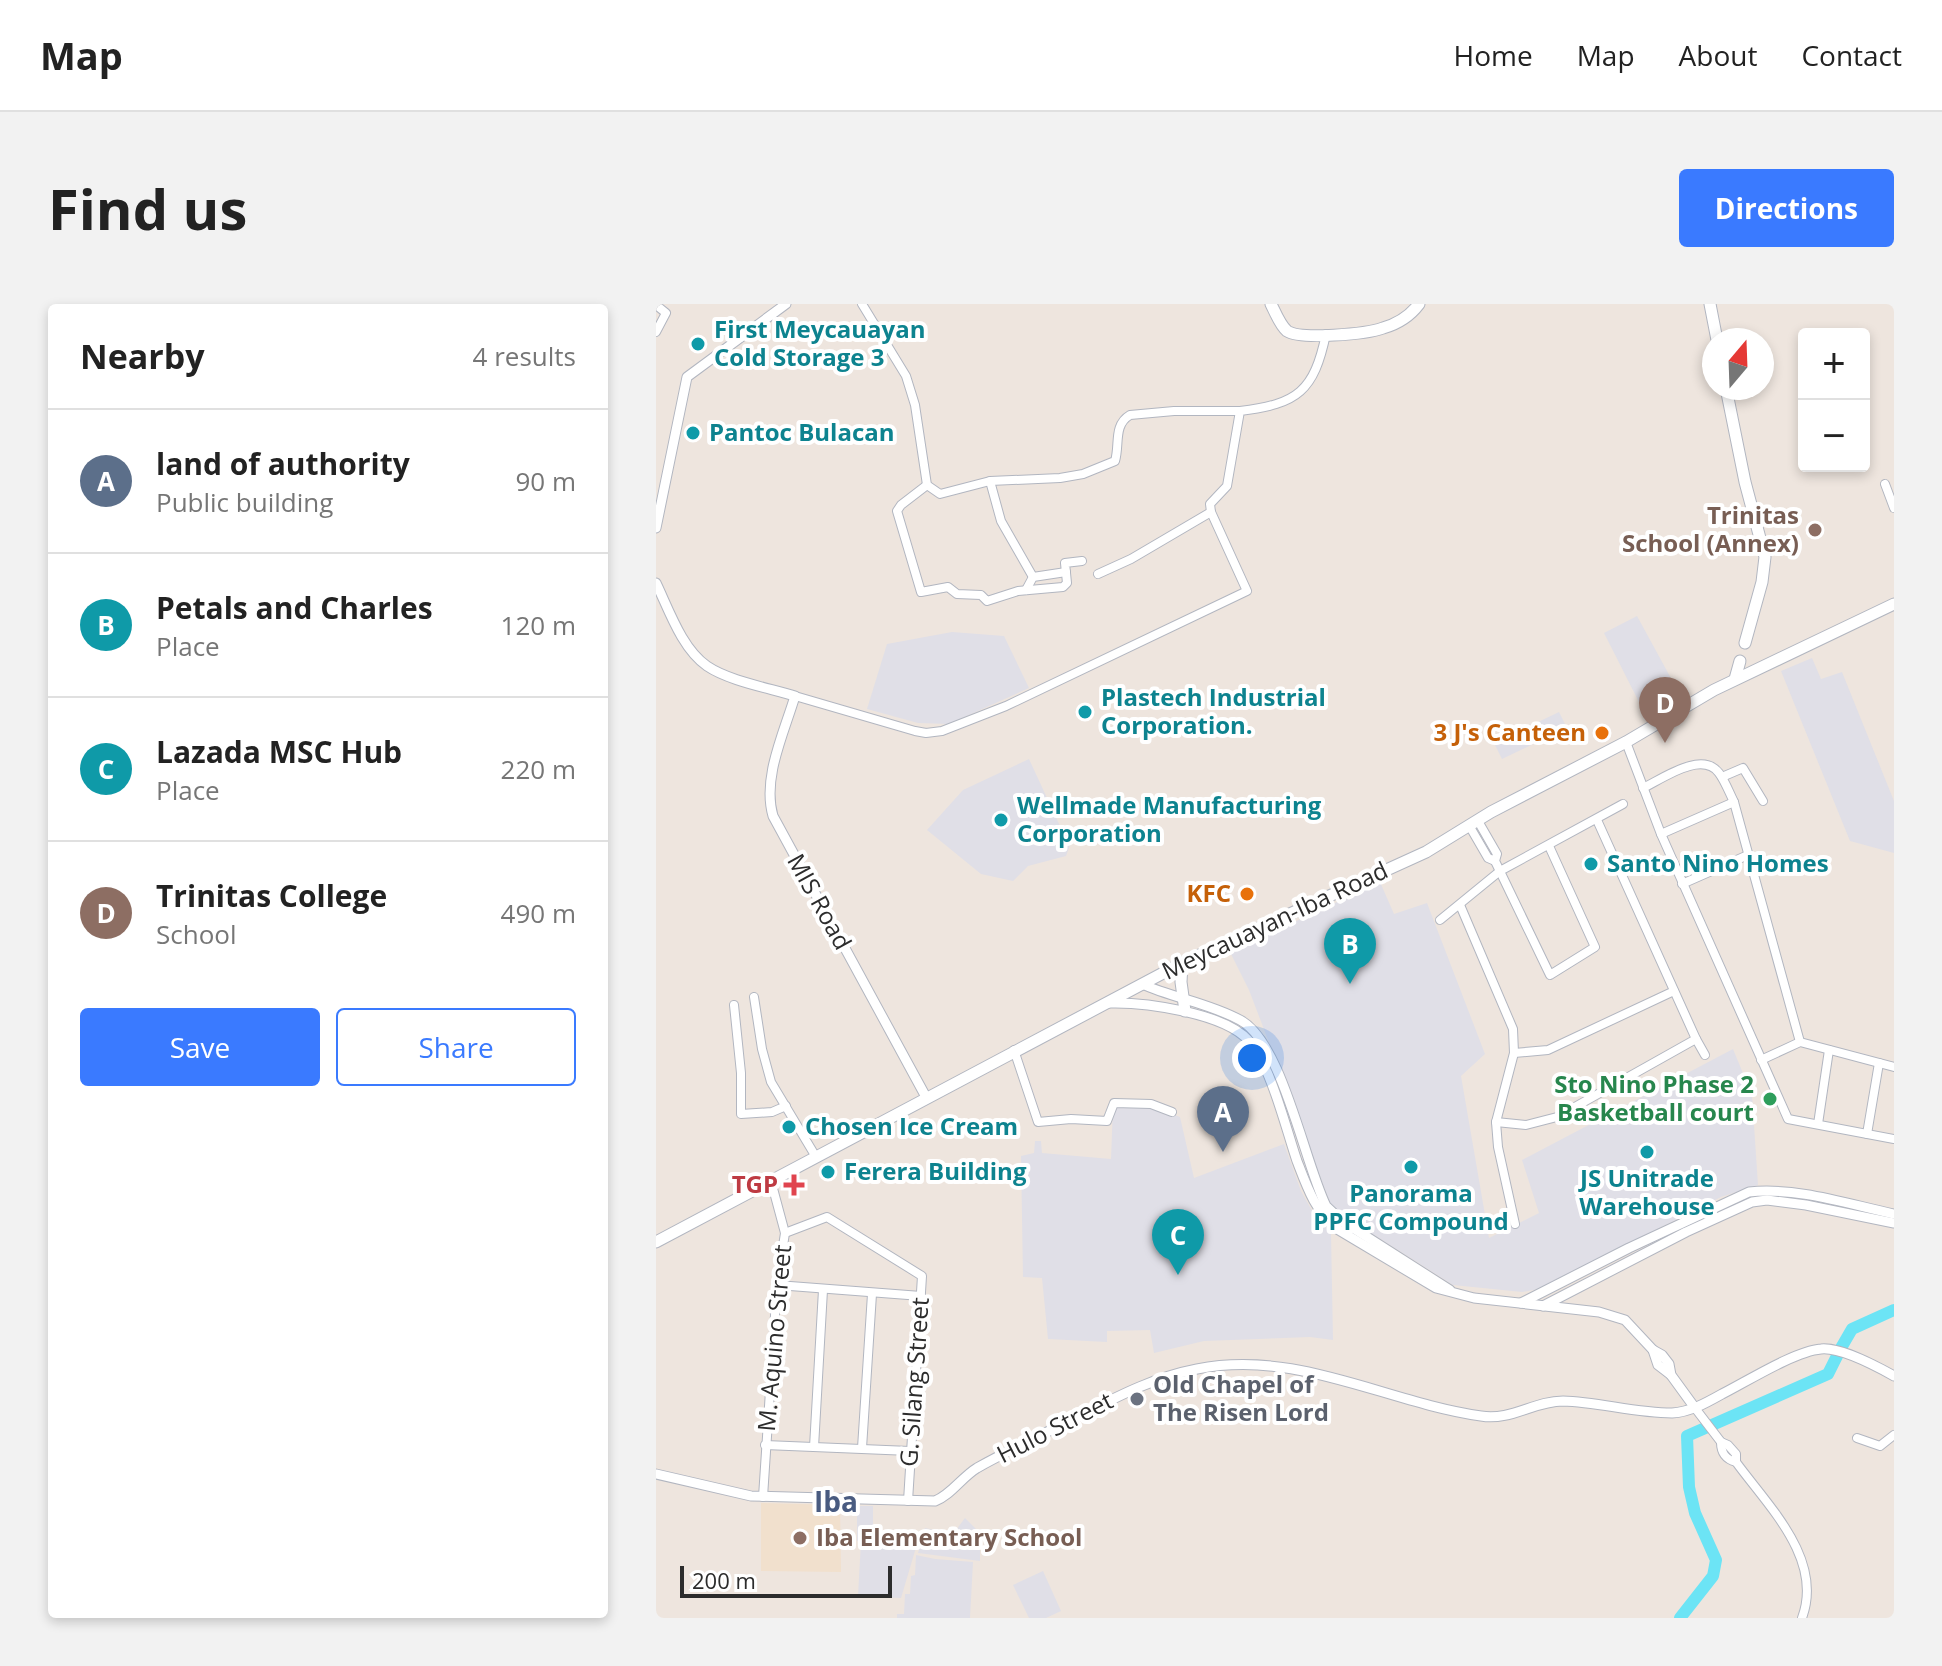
<!DOCTYPE html>
<html lang="en">
<head>
<meta charset="utf-8">
<style>
  body { margin:0; font-family:"Open Sans",sans-serif; background:#f2f2f2; color:#222 }
  .controls { position:absolute; right:24px; top:24px; display:grid; overflow:hidden; border-radius:8px; box-shadow:0 4px 12px #0003 }
  .controls button { width:72px; height:72px; display:grid; place-items:center; padding:0; border:0; border-bottom:2px solid #e0e0e0; background:#fff; color:#222; font:40px sans-serif }
  .compass { position:absolute; left:1046px; top:24px; width:72px; height:72px; border-radius:50%; background:#fff; box-shadow:0 4px 12px #0003; rotate:19deg }
  .scale { position:absolute; left:24px; bottom:20px; width:212px; box-sizing:border-box; padding-left:8px; border:4px solid #2c2c2c; border-top:0; font-size:22px; line-height:28px; white-space:nowrap; color:#2c2c2c; -webkit-text-stroke:6px #fff; paint-order:stroke }
  .you { position:absolute; left:596px; top:754px; width:28px; height:28px; margin:-20px; border:6px solid #fff; border-radius:50%; background:#1a73e8; box-shadow:0 0 0 12px #1a73e833 }
  .badge { display:grid; place-items:center; width:52px; height:52px; border-radius:50%; background:#3a7aff; color:#fff; font-size:26px; font-weight:700 }
  .pin { position:absolute; translate:-50% -66px; filter:drop-shadow(0 2px 4px #0008) }
  .pin::after { content:''; position:absolute; top:42px; width:28px; height:24px; background:inherit; clip-path:polygon(0 0,100% 0,50% 100%) }
  .list { margin:0; padding:0; list-style:none }
  h2 { display:flex; justify-content:space-between; align-items:center; height:104px; margin:0; padding:0 32px; font-size:34px }
  h2 small { font-size:26px; font-weight:400; color:#767676 }
  .list li { display:grid; grid-template-columns:52px 1fr auto; gap:24px; align-items:center; box-sizing:border-box; height:144px; padding:0 32px; border-top:2px solid #e0e0e0 }
  .list b { display:block; font-size:30px; white-space:nowrap }
  .list p { margin:0; font-size:26px; white-space:nowrap; color:#767676 }
  .list em { font-size:26px; font-style:normal; color:#767676 }
  .actions { display:flex; gap:16px; padding:24px 32px }
  .actions a { flex:1; padding:18px 0; border:2px solid #3a7aff; border-radius:8px; text-align:center; font-size:28px; color:#3a7aff }
  .actions .main { background:#3a7aff; color:#fff }
  .map { position:relative; flex:none; width:1238px; height:1314px; overflow:hidden; border-radius:8px }
  header { display:flex; align-items:center; gap:48px; box-sizing:border-box; height:112px; padding:0 40px; background:#fff; border-bottom:2px solid #e0e0e0 }
  header strong { font-size:38px }
  nav { display:flex; gap:44px; margin-inline-start:auto; font-size:28px }
  .intro { display:flex; align-items:center; justify-content:space-between; box-sizing:border-box; height:192px; padding:0 48px }
  h1 { margin:0; font-size:56px }
  .button { padding:20px 36px; border-radius:8px; background:#3a7aff; color:#fff; font-size:28px; font-weight:700 }
  main { display:flex; gap:48px; padding:0 48px }
  aside { flex:1; background:#fff; border-radius:8px; box-shadow:0 4px 12px #0003 }
  .map>svg:first-child { display:block }
  .industrial { fill:#e0dfe7 }
  .education { fill:#f1e0cd }
  .lines { fill:none; stroke-linecap:round; stroke-linejoin:round }
  .river { stroke:#6ce4f5; stroke-width:12 }
  .minor-casing { stroke:#b2b6c0; stroke-width:10 }
  .tertiary-casing { stroke:#b2b6c0; stroke-width:11 }
  .secondary-casing { stroke:#b2b6c0; stroke-width:13 }
  .minor { stroke:#fff; stroke-width:8 }
  .tertiary { stroke:#fff; stroke-width:9 }
  .secondary { stroke:#fff; stroke-width:11 }
  .culture-dot { fill:#0f9aa8; stroke:#fff; stroke-width:3 }
  .education-dot { fill:#8d6e63; stroke:#fff; stroke-width:3 }
  .food-dot { fill:#e8710a; stroke:#fff; stroke-width:3 }
  .leisure-dot { fill:#2e9e5b; stroke:#fff; stroke-width:3 }
  .health-dot { fill:#e0444e; stroke:#fff; stroke-width:3 }
  .worship-dot { fill:#6b7280; stroke:#fff; stroke-width:3 }
  .labels { text-anchor:middle; stroke-width:8; stroke-linejoin:round; paint-order:stroke }
  .culture-label { font-size:24px; font-weight:bold; fill:#0d838f; stroke:#fff; text-anchor:start }
  .education-label { font-size:24px; font-weight:bold; fill:#785e54; stroke:#fff; text-anchor:end }
  .food-label { font-size:24px; font-weight:bold; fill:#c56008; stroke:#fff; text-anchor:end }
  .street-label { font-size:24px; fill:#2c2c2c; stroke:#fff }
  .leisure-label { font-size:24px; font-weight:bold; fill:#27864d; stroke:#fff; text-anchor:end }
  .health-label { font-size:24px; font-weight:bold; fill:#be3a42; stroke:#fff; text-anchor:end }
  .worship-label { font-size:24px; font-weight:bold; fill:#5b616d; stroke:#fff; text-anchor:start }
  .quarter-label { font-size:28px; font-weight:bold; fill:#495b80; stroke:#fff }
</style>
</head>
<body>
<header>
<strong>Map</strong>
<nav><a>Home</a><a>Map</a><a>About</a><a>Contact</a></nav>
</header>
<div class="intro"><h1>Find us</h1><a class="button">Directions</a></div>
<main>
<aside>
<h2>Nearby<small>4 results</small></h2>
<ul class="list">
<li><span class="badge" style="background:#5c6f8a">A</span><div><b>land of authority</b><p>Public building</p></div><em>90 m</em></li>
<li><span class="badge" style="background:#0f9aa8">B</span><div><b>Petals and Charles</b><p>Place</p></div><em>120 m</em></li>
<li><span class="badge" style="background:#0f9aa8">C</span><div><b>Lazada MSC Hub</b><p>Place</p></div><em>220 m</em></li>
<li><span class="badge" style="background:#8d6e63">D</span><div><b>Trinitas College</b><p>School</p></div><em>490 m</em></li>
</ul>
<div class="actions"><a class="main">Save</a><a>Share</a></div>
</aside>
<div class="map">
<svg width="1238" height="1314" viewBox="0 0 1238 1314">
  <rect width="100%" height="100%" fill="#eee5de"/>
  <!-- industrial -->
  <g class="industrial">
    <polygon points="981,312 1017,378 983,398 948,329"/>
    <polygon points="296,328 348,332 373,384 293,420 262,419 211,405 231,340"/>
    <polygon points="1156,354 1165,375 1186,368 1238,497 1238,549 1194,537 1125,367"/>
    <polygon points="903,408 911,424 846,455 838,439"/>
    <polygon points="373,455 404,522 419,527 410,552 372,562 357,577 325,570 271,526 307,486"/>
    <polygon points="724,578 738,610 771,599 829,750 805,772 833,934 883,909 866,856 1077,745 1096,791 1102,881 1065,893 883,985 866,988 797,981 682,908 674,899 593,686 574,648"/>
    <polygon points="457,802 496,802 524,813 538,874 628,840 645,887 659,912 675,928 677,1036 654,1033 548,1037 498,1049 494,1026 451,1027 451,1038 392,1035 386,974 367,973 365,852 378,849 379,837 385,837 386,849 455,855"/>
    <polygon points="201,1202 217,1202 217,1237 213,1238 261,1240 245,1294 202,1292 205,1237 201,1237"/>
    <polygon points="309,1214 324,1229 324,1257 262,1249 269,1224 297,1230"/>
    <polygon points="260,1251 279,1255 317,1258 314,1314 241,1314 241,1310 248,1310 249,1290 254,1290 255,1272 259,1271"/>
    <polygon points="387,1267 405,1307 390,1314 373,1314 357,1281"/>
  </g>
  <!-- education -->
  <polygon class="education" points="105,1199 184,1201 185,1268 105,1267"/>
  <g class="lines">
    <!-- river -->
    <g class="river">
      <polyline points="1185,1044 1196,1025 1238,1006"/>
      <polyline points="1024,1314 1057,1272 1060,1256 1039,1209 1033,1183 1031,1132 1172,1070 1182,1050"/>
    </g>
    <defs>
      <g id="minor">
        <path d="M206 0 250 72 259 101 271 181 284 190 334 177 404 174 427 170 459 157C464 141 457 121 474 111L518 107H584"/>
        <polyline points="0,1 10,9 0,28"/>
        <polyline points="334,177 345,217 377,273"/>
        <polyline points="1229,180 1238,204"/>
        <polyline points="271,181 245,201 241,207 265,288 292,283 301,290 325,291 331,297 362,287 407,283 411,279 409,259 426,257"/>
        <polyline points="442,270 475,255 555,208"/>
        <polyline points="370,286 377,273 410,268"/>
        <path d="M139 392 259 427 270 429 286 427 350 402 591 287 555 208 554 200 571 182 584 107C642 100 658 87 670 30"/>
        <polyline points="970,438 1005,530 1132,815 1238,835"/>
        <polyline points="1066,473 1087,464 1107,497"/>
        <path d="M987 484C1006 475 1046 446 1063 469 1069 477 1073 488 1078 498L1144 738"/>
        <polyline points="822,517 841,550 839,557 894,671 939,643 893,542"/>
        <polyline points="814,523 832,554 839,557"/>
        <polyline points="1005,530 1078,498"/>
        <polyline points="1026,580 1092,551"/>
        <polyline points="804,601 857,725 858,749 840,818 842,843 859,920"/>
        <polyline points="784,616 844,567 967,500"/>
        <polyline points="98,693 106,745 115,778 160,853"/>
        <polyline points="78,701 85,769 85,810 116,808 130,802"/>
        <polyline points="1040,735 1049,751"/>
        <polyline points="358,746 382,818 415,815 451,817 458,799 495,800 516,808"/>
        <polyline points="858,749 892,746 1018,687"/>
        <polyline points="1105,756 1144,738 1238,763"/>
        <polyline points="840,818 870,821 901,813 1040,735 941,516"/>
        <polyline points="1162,820 1173,746"/>
        <polyline points="1211,830 1223,759"/>
        <polyline points="129,929 171,913 266,972 252,1197"/>
        <polyline points="121,981 265,992"/>
        <polyline points="1039,1104 1065,1138 1072,1141 1080,1150 1080,1158"/>
        <polyline points="1201,1134 1224,1142 1238,1131"/>
        <path d="M1065 1138C1065 1149 1069 1155 1080 1158 1112 1202 1168 1255 1146 1314"/>
        <polyline points="109,1141 254,1147"/>
        <polyline points="158,1143 167,986"/>
        <polyline points="206,1144 216,990"/>
        <polyline points="107,1193 121,981 129,929 115,877"/>
      </g>
      <g id="tertiary">
        <polyline points="0,224 31,73 130,0"/>
        <path d="M0 279C13 306 26 345 51 362 73 377 113 384 139 392 128 429 106 474 117 512L270 793"/>
        <path d="M486 680C517 694 553 699 584 716 626 738 648 857 670 902L686 917 794 986"/>
        <path d="M453 699C489 698 569 709 593 737 615 762 630 825 641 857 651 883 659 907 681 925L780 984 818 994 943 1008 969 1016 997 1046 1006 1051 1013 1060 1015 1071 1039 1104"/>
        <path d="M865 999 973 944 1093 888C1141 883 1191 900 1238 910"/>
        <polyline points="887,1002 1030,928 1096,898 1111,896 1150,901 1238,919"/>
        <polyline points="997,1046 1002,1061 1015,1071"/>
        <path d="M0 1170 95 1192 279 1197C295 1191 306 1173 321 1164 351 1147 382 1133 413 1117 455 1096 494 1074 541 1065 642 1045 728 1098 825 1112 855 1117 878 1097 907 1097 943 1098 979 1109 1016 1109 1034 1108 1050 1099 1066 1090 1090 1078 1139 1047 1165 1045 1185 1043 1220 1062 1238 1072"/>
      </g>
      <g id="secondary">
        <path d="M615 0C619 8 624 21 631 27 644 36 711 30 727 24 741 20 754 12 763 0"/>
        <polyline points="1054,0 1061,36"/>
        <polyline points="1070,84 1089,178 1109,253 1106,278 1089,339"/>
        <polyline points="1079,375 1084,357"/>
        <polyline points="526,659 525,678 529,707"/>
        <polyline points="0,938 526,659 770,548 835,508 970,438 1058,386 1238,300"/>
      </g>
    </defs>
    <!-- minor casing -->
    <use href="#minor" class="minor-casing"/>
    <!-- tertiary casing -->
    <use href="#tertiary" class="tertiary-casing"/>
    <!-- secondary casing -->
    <use href="#secondary" class="secondary-casing"/>
    <!-- minor -->
    <use href="#minor" class="minor"/>
    <!-- tertiary -->
    <use href="#tertiary" class="tertiary"/>
    <!-- secondary -->
    <use href="#secondary" class="secondary"/>
  </g>
  <!-- markers -->
  <g class="culture-dot">
    <circle cx="42" cy="40" r="8"/>
    <circle cx="37" cy="129" r="8"/>
    <circle cx="429" cy="408" r="8"/>
    <circle cx="345" cy="516" r="8"/>
    <circle cx="935" cy="560" r="8"/>
    <circle cx="133" cy="823" r="8"/>
    <circle cx="991" cy="848" r="8"/>
    <circle cx="755" cy="863" r="8"/>
    <circle cx="172" cy="868" r="8"/>
  </g>
  <g class="education-dot">
    <circle cx="1159" cy="226" r="8"/>
    <circle cx="144" cy="1234" r="8"/>
  </g>
  <g class="food-dot">
    <circle cx="946" cy="429" r="8"/>
    <circle cx="591" cy="590" r="8"/>
  </g>
  <circle class="leisure-dot" cx="1114" cy="795" r="8"/>
  <path class="health-dot" d="M134 869h8v8h8v8h-8v8h-8v-8h-8v-8h8z"/>
  <circle class="worship-dot" cx="481" cy="1095" r="8"/>
  <g class="labels">
    <!-- culture labels -->
    <g class="culture-label">
      <text x="58" y="34">First Meycauayan<tspan x="58" dy="28">Cold Storage 3</tspan></text>
      <text x="53" y="137">Pantoc Bulacan</text>
      <text x="445" y="402">Plastech Industrial<tspan x="445" dy="28">Corporation.</tspan></text>
      <text x="361" y="510">Wellmade Manufacturing<tspan x="361" dy="28">Corporation</tspan></text>
      <text x="951" y="568">Santo Nino Homes</text>
      <text x="149" y="831">Chosen Ice Cream</text>
      <text x="188" y="876">Ferera Building</text>
      <text x="991" y="883" text-anchor="middle">JS Unitrade<tspan x="991" dy="28">Warehouse</tspan></text>
      <text x="755" y="898" text-anchor="middle">Panorama<tspan x="755" dy="28">PPFC Compound</tspan></text>
    </g>
    <!-- education labels -->
    <g class="education-label">
      <text x="1143" y="220">Trinitas<tspan x="1143" dy="28">School (Annex)</tspan></text>
      <text x="160" y="1242" text-anchor="start">Iba Elementary School</text>
    </g>
    <!-- food labels -->
    <g class="food-label">
      <text x="930" y="437">3 J's Canteen</text>
      <text x="575" y="598">KFC</text>
    </g>
    <!-- street labels -->
    <g class="street-label">
      <text transform="translate(163 598) rotate(61)" y="8">MIS Road</text>
      <text transform="translate(619 617) rotate(-25)" y="8">Meycauayan-Iba Road</text>
      <text transform="translate(119 1034) rotate(-85)" y="8">M. Aquino Street</text>
      <text transform="translate(259 1078) rotate(-86)" y="8">G. Silang Street</text>
      <text transform="translate(399 1124) rotate(-27)" y="8">Hulo Street</text>
    </g>
    <!-- leisure labels -->
    <g class="leisure-label">
      <text x="1098" y="789">Sto Nino Phase 2<tspan x="1098" dy="28">Basketball court</tspan></text>
    </g>
    <!-- health labels -->
    <g class="health-label">
      <text x="122" y="889">TGP</text>
    </g>
    <!-- worship labels -->
    <g class="worship-label">
      <text x="497" y="1089">Old Chapel of<tspan x="497" dy="28">The Risen Lord</tspan></text>
    </g>
    <!-- quarter labels -->
    <g class="quarter-label">
      <text x="180" y="1208">Iba</text>
    </g>
  </g>
</svg>
<div class="controls">
<button>+</button>
<button>−</button>
</div>
<svg class="compass" viewBox="-18 -18 36 36"><path d="M0-13l5 13h-10z" fill="#e53935"/><path d="M0 13l5-13h-10z" fill="#767676"/></svg>
<div class="scale">200 m</div>
<div class="you"></div>
<div class="pin badge" style="left:567px;top:848px;background:#5c6f8a">A</div>
<div class="pin badge" style="left:694px;top:680px;background:#0f9aa8">B</div>
<div class="pin badge" style="left:522px;top:971px;background:#0f9aa8">C</div>
<div class="pin badge" style="left:1009px;top:439px;background:#8d6e63">D</div>
</div>
</main>
</body>
</html>
